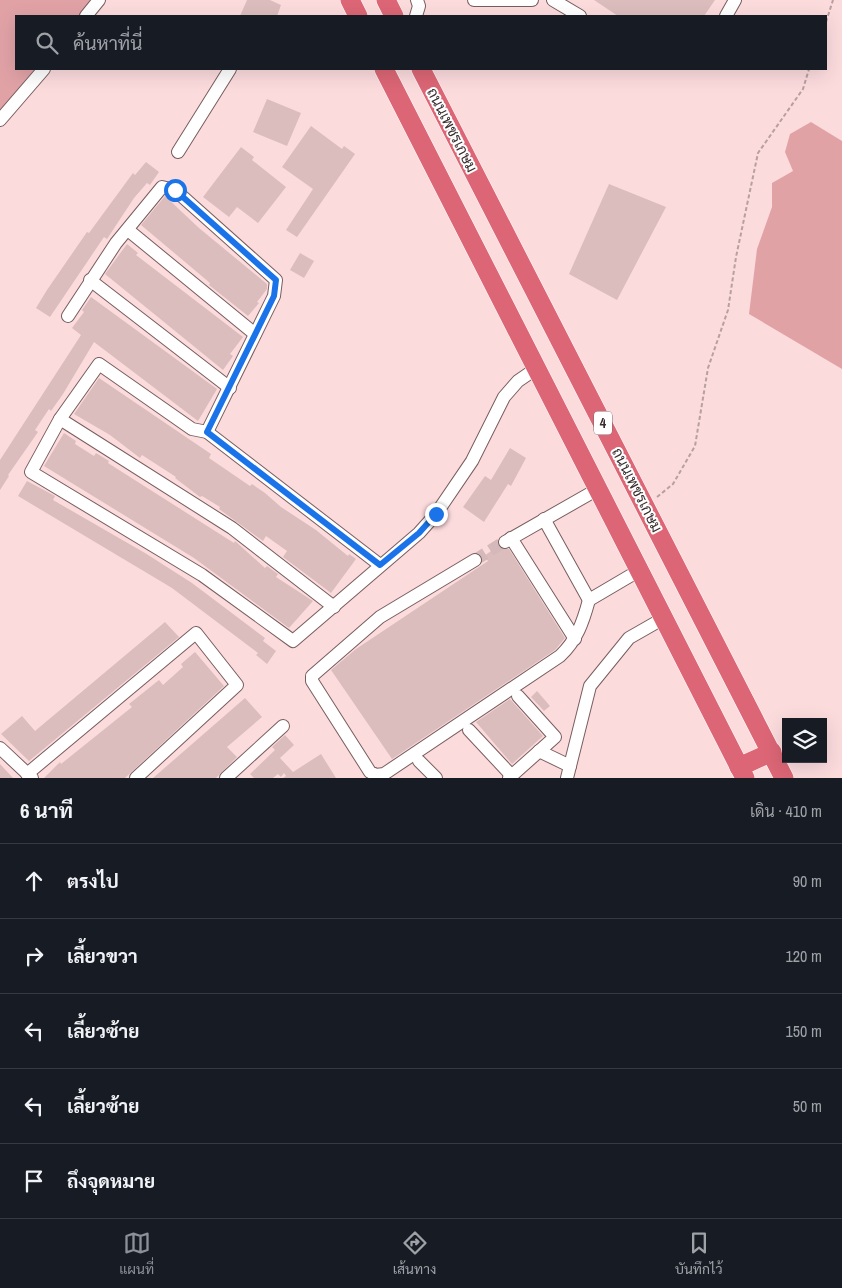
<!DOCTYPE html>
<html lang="th">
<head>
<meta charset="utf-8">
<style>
  body { margin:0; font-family:"Archivo Narrow",Sarabun,sans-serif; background:#242831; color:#f1f3f6 }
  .controls { position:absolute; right:15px; bottom:15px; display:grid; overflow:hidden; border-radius:0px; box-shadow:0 5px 20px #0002 }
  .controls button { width:45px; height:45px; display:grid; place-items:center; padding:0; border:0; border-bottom:1px solid #363941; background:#171b24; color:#f1f3f6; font:25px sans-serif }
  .stop { position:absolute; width:15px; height:15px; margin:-11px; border:4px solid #1a73e8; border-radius:50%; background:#fff }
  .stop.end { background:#1a73e8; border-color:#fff; box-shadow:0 1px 5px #0008 }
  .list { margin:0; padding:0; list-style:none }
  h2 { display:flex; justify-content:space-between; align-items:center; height:65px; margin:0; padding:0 20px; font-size:21px }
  h2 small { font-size:16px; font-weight:400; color:#9ea1a6 }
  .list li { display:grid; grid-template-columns:32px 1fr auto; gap:15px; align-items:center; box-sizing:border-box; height:75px; padding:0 20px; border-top:1px solid #363941 }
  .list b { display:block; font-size:19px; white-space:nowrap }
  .list em { font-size:16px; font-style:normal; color:#9ea1a6 }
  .icon { flex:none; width:28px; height:28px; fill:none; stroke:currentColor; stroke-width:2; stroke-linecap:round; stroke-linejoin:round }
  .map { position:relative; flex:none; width:842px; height:778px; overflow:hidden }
  .search { position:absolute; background:#171b24; box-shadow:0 5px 20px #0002; left:15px; right:15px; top:15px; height:55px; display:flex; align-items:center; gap:12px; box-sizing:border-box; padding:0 18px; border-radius:0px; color:#9ea1a6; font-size:19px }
  .sheet { height:440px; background:#171b24 }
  nav { display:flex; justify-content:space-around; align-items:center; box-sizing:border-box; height:70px; border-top:1px solid #363941; background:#171b24; font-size:14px; color:#9ea1a6 }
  nav a { display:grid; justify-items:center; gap:2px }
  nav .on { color:#8c9099 }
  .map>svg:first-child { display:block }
  .green { fill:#e1a2a6 }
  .building { fill:#dcbdbe }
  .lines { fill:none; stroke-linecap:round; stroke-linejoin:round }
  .minor-tunnel { stroke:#d5b8ba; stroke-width:12; stroke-dasharray:12 6; stroke-linecap:butt }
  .minor-casing { stroke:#785d5e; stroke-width:14 }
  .highway-casing { stroke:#fff; stroke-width:20 }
  .path { stroke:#b89fa0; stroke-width:2; stroke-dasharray:4 2.5; stroke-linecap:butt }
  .minor { stroke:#fff; stroke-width:12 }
  .highway { stroke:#dc6675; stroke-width:19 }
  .route { stroke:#1a73e8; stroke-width:6 }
  .labels { text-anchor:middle; stroke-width:4; stroke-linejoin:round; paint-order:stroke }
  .shield { fill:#fff; stroke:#756d6d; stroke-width:1 }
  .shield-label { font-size:14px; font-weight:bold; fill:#3a2e2f }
  .street-label { font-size:15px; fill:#3a2e2f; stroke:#fff }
</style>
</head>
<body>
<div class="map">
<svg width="842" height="778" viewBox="0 0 842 778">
  <rect width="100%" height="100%" fill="#fcdbdd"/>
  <!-- green -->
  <g class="green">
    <polygon points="0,0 90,0 95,9 89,16 16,16 16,69 42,69 0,115"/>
    <polygon points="811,122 842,141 842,369 749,314 757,249 772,207 772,183 793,171 785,152 790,134"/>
  </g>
  <!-- building -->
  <g class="building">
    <polygon points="247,0 270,0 281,5 277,16 240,16"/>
    <polygon points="594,0 715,0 704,16 618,16"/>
    <polygon points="267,99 301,113 287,146 253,132"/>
    <polygon points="311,126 342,149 344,146 355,154 297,237 286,230 313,189 282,167"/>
    <polygon points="241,147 254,157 252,160 286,187 258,223 237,207 229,217 203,197"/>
    <polygon points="146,162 159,172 150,185 147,183 134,198 107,239 104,237 50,317 36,308 47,290 87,232 89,233 133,173 135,175"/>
    <polygon points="609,184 666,207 617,300 569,274"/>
    <polygon points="165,196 199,228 267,284 267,289 257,302 259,303 248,316 209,285 210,283 141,225"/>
    <polygon points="127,244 138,253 136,255 243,337 230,354 233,356 223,370 105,274"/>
    <polygon points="300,253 314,261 304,278 290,270"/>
    <polygon points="91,297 217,389 198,421 94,342 63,394 51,411 49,409 35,430 38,432 8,475 9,476 0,490 0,460 81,335 72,328 84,312 82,310"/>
    <polygon points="99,378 211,454 209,458 250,486 252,484 265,493 281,507 316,530 348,556 349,554 356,559 331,593 283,557 287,551 266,536 263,541 219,509 220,507 202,496 200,497 175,478 176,477 142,455 140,458 110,435 74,414"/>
    <polygon points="64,433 76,441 75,444 94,456 96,453 109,461 108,463 234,543 235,541 265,568 267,566 278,574 276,577 313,601 289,628 194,558 44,466"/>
    <polygon points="510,448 526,458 511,486 508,484 484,522 463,507 485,476 491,480"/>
    <polygon points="27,481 55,496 53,500 145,553 192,583 265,638 263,641 276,651 267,664 256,655 258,653 172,588 18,496"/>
    <polygon points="498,546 501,549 509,549 565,638 555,650 392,759 331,670 356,649 488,561 484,556"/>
    <polygon points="165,622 179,637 29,761 1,734 22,716 35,731"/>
    <polygon points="195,652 224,686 125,778 44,778 60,762 61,764 132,707 129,704 159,680 163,685 183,667 181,664"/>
    <polygon points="537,691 550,706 544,711 531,697"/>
    <polygon points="245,698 262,717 227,747 237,757 216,778 153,778"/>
    <polygon points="510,699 543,736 512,764 476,722"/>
    <polygon points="285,735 294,745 280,758 293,772 321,754 336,778 283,778 286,776 284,773 281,777 278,774 273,778 254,778 250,774 275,750 272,747"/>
    <polygon points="0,764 13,778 0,778"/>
  </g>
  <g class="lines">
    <!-- minor-tunnel -->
    <polyline class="minor-tunnel" points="475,560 504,542"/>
    <defs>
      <g id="minor">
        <polyline points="474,0 532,0"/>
        <polyline points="553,0 580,16"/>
        <polyline points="86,16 99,0"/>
        <polyline points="416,16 419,6 417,0"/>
        <polyline points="726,16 735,0"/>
        <polyline points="0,120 44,69"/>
        <polyline points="178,152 230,69"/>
        <polyline points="128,230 255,334"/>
        <polyline points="90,280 230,388"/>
        <polyline points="68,316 116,243 162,187 175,190 276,280 274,296 207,432"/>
        <polyline points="60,419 232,528 334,607"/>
        <polyline points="544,519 589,600"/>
        <polyline points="511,538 575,639"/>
        <polyline points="505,542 598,489"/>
        <path d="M475 560 380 617 312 676V681L370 772 376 775 384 774 560 656C577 640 583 622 589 600L640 570"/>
        <polyline points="380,565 207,432 192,429 99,364 60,419 31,472 202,575 293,641 419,533 436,514 472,461 504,397 518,381 537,368"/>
        <polyline points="469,730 512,776"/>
        <polyline points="0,748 32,778"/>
        <polyline points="539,751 570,766"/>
        <polyline points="419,761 436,778"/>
        <polyline points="27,774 196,633 237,685 136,778"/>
        <polyline points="226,778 283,726"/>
        <polyline points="509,778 555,737 518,696"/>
        <polyline points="567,778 590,686 629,638 664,618"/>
      </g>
      <g id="highway">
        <polyline points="350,0 358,16"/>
        <polyline points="386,0 394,16"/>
        <polyline points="384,69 745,778"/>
        <polyline points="421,69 784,778"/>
        <polyline points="739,767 772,752"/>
      </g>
    </defs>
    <!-- minor casing -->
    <use href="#minor" class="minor-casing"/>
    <!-- highway casing -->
    <use href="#highway" class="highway-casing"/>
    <!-- path -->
    <g class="path">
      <polyline points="826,22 833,0"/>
      <polyline points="657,497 673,484 695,446 708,368 728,310 736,257 758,153 803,89 809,69"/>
    </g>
    <!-- minor -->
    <use href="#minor" class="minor"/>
    <!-- highway -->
    <use href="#highway" class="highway"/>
  </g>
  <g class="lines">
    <!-- route -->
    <polyline class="route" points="175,190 276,280 274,296 207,432 380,565 419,533 436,514"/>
  </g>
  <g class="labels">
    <!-- shield labels -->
    <rect class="shield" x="594" y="411.5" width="18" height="23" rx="4"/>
    <g class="shield-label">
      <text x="603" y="428">4</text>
    </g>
    <!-- street labels -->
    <g class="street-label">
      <text transform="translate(452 130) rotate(63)" y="5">ถนนเพชรเกษม</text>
      <text transform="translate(637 490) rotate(63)" y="5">ถนนเพชรเกษม</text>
    </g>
  </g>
</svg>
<div class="controls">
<button><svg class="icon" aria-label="layers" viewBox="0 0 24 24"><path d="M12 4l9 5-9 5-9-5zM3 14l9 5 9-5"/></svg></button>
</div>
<div class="stop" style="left:175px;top:190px"></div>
<div class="stop end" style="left:436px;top:514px"></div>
<div class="search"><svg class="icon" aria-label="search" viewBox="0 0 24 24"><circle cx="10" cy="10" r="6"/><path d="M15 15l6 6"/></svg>ค้นหาที่นี่</div>
</div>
<section class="sheet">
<h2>6 นาที<small>เดิน · 410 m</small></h2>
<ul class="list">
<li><svg class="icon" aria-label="ahead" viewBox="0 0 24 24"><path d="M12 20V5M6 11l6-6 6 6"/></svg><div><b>ตรงไป</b></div><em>90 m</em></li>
<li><svg class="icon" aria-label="right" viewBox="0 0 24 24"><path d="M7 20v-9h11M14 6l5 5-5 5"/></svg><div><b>เลี้ยวขวา</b></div><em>120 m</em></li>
<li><svg class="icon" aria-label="left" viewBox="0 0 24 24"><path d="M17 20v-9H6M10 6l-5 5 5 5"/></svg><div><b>เลี้ยวซ้าย</b></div><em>150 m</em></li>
<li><svg class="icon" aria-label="left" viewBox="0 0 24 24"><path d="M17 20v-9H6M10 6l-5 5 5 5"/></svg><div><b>เลี้ยวซ้าย</b></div><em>50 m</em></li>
<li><svg class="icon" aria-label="arrive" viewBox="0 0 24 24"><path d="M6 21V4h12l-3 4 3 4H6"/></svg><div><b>ถึงจุดหมาย</b></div></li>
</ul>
</section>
<nav>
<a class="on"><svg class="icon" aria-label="map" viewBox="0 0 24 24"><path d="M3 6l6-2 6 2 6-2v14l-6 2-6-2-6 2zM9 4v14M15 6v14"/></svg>แผนที่</a>
<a><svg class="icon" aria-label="directions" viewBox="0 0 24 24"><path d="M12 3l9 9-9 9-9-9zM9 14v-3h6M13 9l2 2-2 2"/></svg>เส้นทาง</a>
<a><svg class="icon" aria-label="saved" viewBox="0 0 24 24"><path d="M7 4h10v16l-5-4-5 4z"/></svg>บันทึกไว้</a>
</nav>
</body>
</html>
